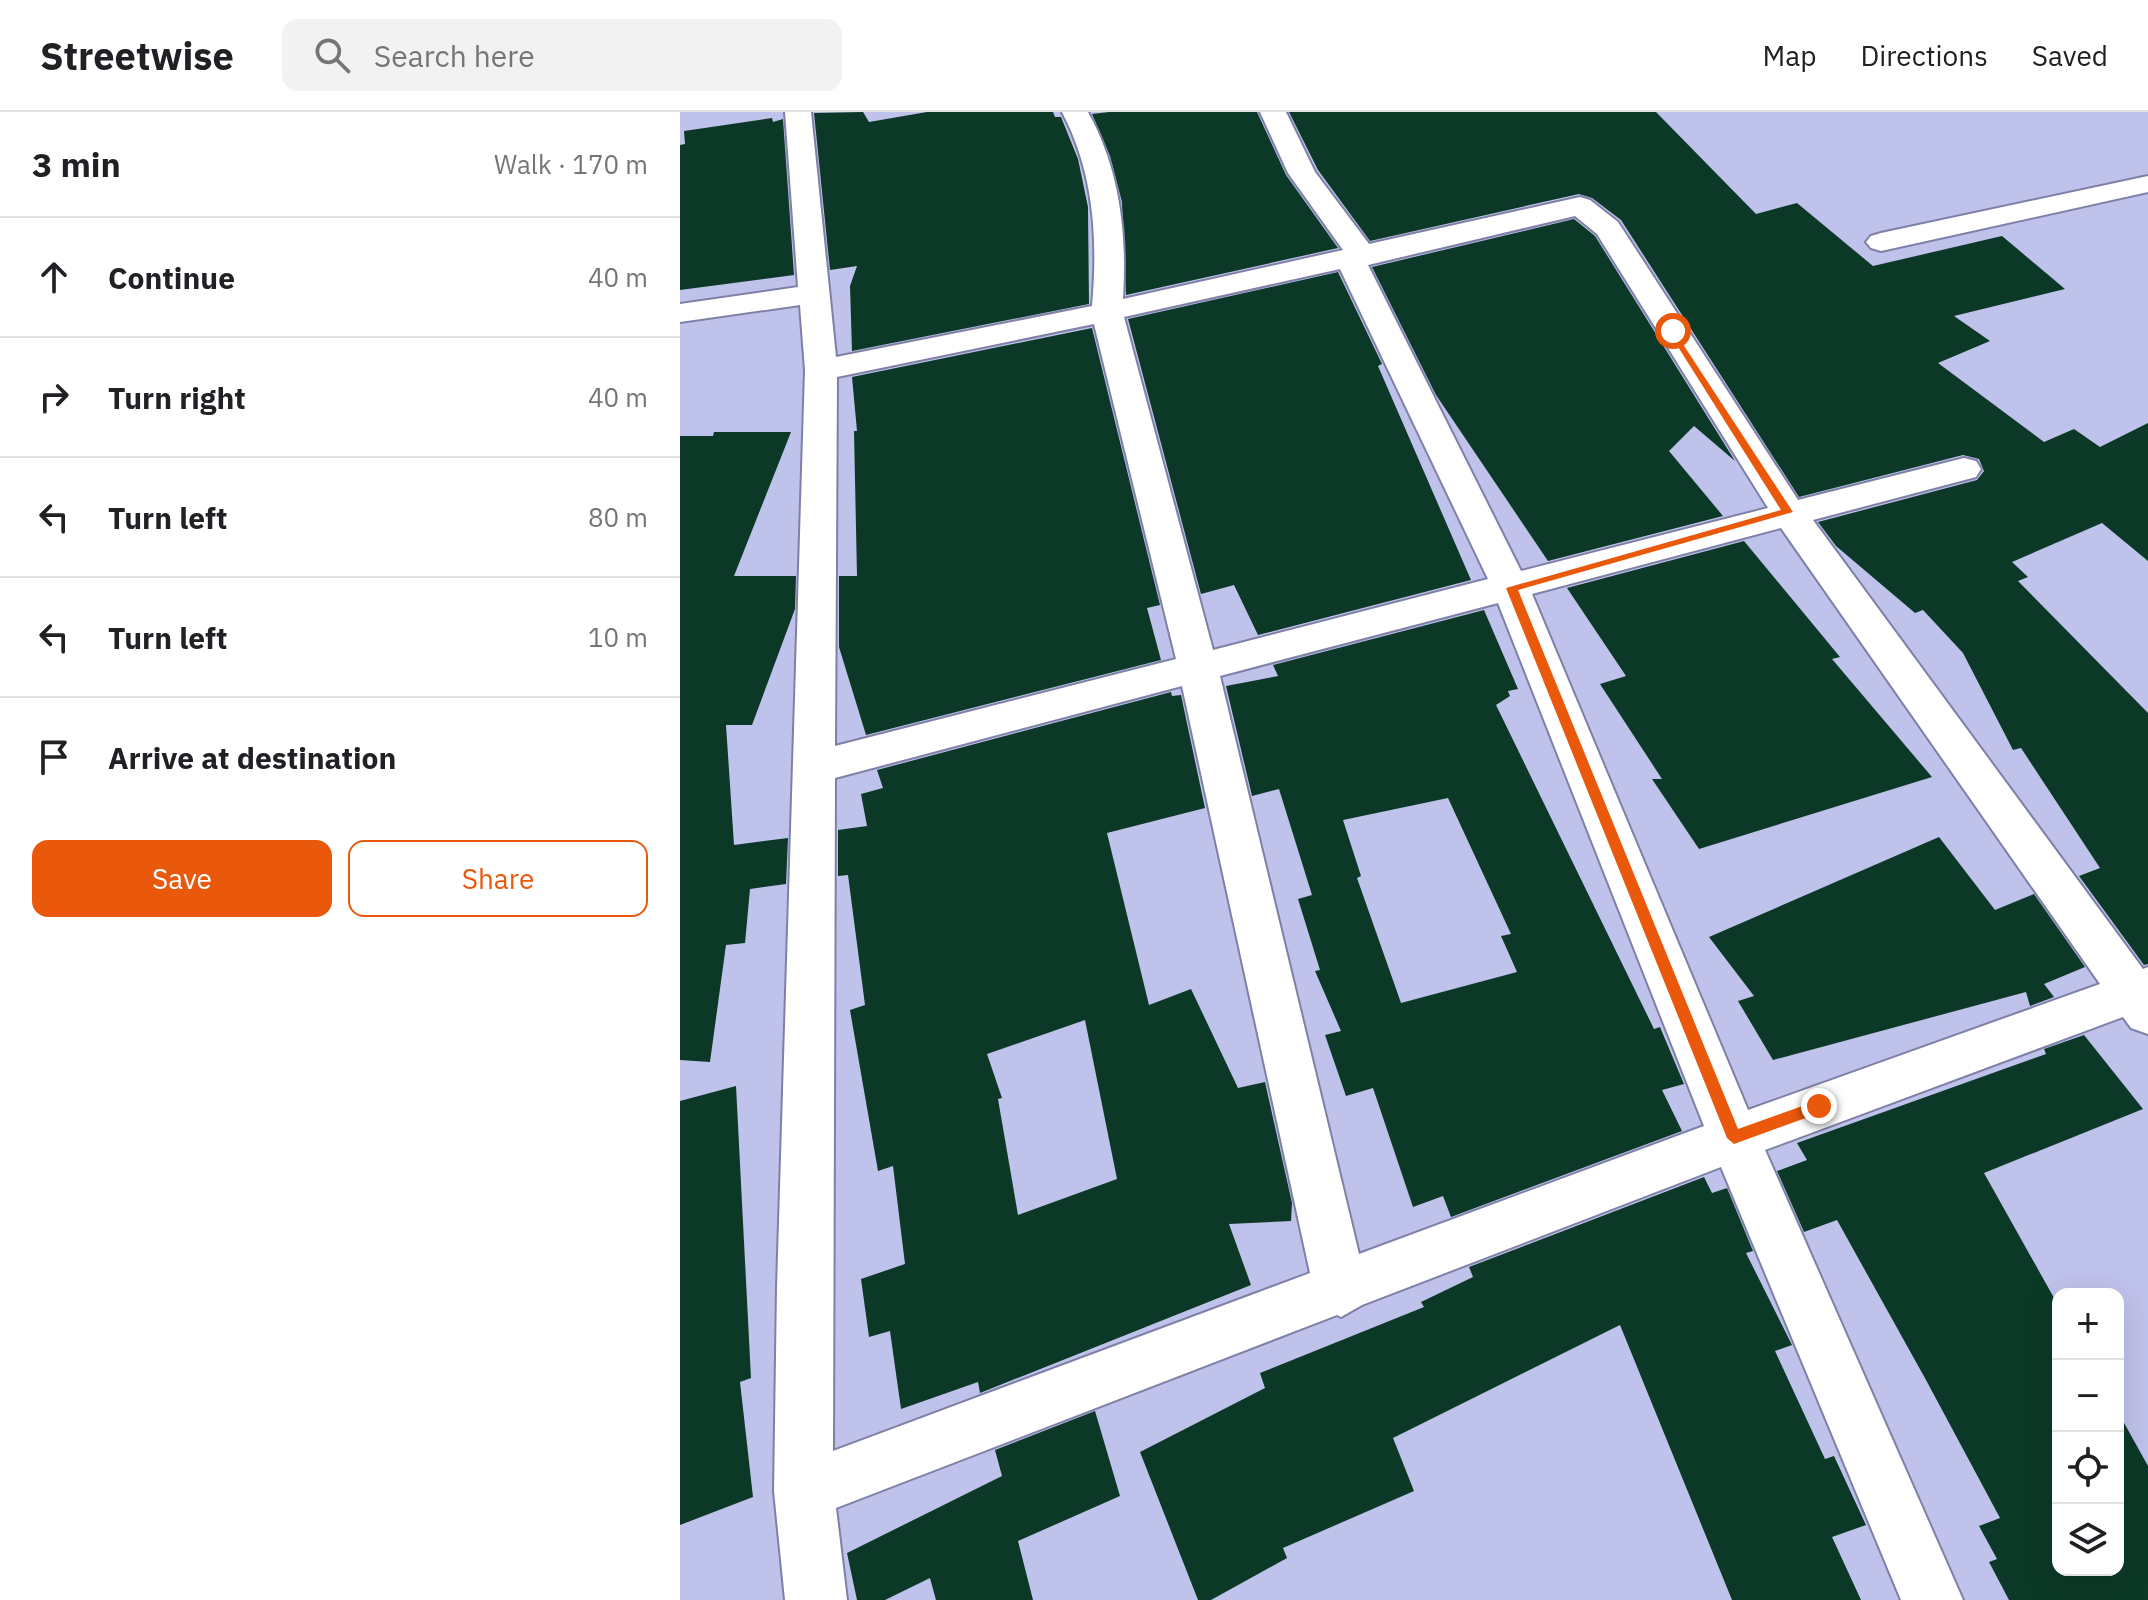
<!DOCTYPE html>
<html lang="en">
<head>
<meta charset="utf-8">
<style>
  body { margin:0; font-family:"IBM Plex Sans",sans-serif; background:#f2f2f2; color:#202124 }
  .controls { position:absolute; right:24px; bottom:24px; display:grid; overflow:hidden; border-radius:16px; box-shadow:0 8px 32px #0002 }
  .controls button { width:72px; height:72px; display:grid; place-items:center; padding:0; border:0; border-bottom:2px solid #e0e0e0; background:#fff; color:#202124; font:40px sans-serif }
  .stop { position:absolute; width:24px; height:24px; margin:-18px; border:6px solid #ea580c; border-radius:50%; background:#fff }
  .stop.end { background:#ea580c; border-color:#fff; box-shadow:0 2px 8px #0008 }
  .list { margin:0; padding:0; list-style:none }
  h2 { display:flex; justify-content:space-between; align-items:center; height:104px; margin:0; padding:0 32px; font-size:34px }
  h2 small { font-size:26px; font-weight:400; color:#757577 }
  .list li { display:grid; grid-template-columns:52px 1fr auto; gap:24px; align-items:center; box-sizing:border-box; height:120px; padding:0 32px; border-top:2px solid #e0e0e0 }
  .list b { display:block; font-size:30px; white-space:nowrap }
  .list em { font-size:26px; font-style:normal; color:#757577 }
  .actions { display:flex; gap:16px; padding:24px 32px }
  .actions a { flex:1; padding:18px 0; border:2px solid #ea580c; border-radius:16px; text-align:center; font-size:28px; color:#ea580c }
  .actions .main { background:#ea580c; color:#fff }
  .icon { flex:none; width:44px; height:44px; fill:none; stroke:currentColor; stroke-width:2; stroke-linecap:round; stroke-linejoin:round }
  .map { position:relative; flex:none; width:1468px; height:1488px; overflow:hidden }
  header { display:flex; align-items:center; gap:48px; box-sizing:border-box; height:112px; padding:0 40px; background:#fff; border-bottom:2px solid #e0e0e0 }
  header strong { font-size:38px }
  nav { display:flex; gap:44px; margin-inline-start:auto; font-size:28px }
  .search { width:560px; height:72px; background:#f2f2f2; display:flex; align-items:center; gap:20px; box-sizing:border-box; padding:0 28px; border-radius:16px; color:#757577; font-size:30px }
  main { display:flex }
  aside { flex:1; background:#fff }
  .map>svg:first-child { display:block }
  .building { fill:#0c3927; fill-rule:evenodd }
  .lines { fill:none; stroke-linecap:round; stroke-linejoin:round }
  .minor-casing { stroke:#7e80a7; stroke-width:4 }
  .minor { fill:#fff; fill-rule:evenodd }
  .route { fill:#ea580c }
</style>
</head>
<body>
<header>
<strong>Streetwise</strong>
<div class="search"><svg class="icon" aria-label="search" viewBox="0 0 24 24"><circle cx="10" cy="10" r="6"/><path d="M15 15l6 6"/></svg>Search here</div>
<nav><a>Map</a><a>Directions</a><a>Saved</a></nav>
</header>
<main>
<aside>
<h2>3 min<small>Walk · 170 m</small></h2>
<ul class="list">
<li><svg class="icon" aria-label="ahead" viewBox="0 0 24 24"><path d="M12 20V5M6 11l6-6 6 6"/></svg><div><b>Continue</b></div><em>40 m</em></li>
<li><svg class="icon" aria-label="right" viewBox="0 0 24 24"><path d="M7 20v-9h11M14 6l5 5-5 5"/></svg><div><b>Turn right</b></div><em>40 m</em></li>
<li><svg class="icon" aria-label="left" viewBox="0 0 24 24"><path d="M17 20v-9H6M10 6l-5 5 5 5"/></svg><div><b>Turn left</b></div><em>80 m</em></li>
<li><svg class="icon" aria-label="left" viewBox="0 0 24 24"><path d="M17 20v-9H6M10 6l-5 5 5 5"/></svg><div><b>Turn left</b></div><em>10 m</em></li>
<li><svg class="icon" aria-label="arrive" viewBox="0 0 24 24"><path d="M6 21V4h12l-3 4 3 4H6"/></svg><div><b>Arrive at destination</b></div></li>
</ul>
<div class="actions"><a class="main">Save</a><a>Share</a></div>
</aside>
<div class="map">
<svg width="1468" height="1488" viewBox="0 0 1468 1488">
  <rect width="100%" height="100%" fill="#bfc2eb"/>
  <!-- building -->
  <g class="building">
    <polygon points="183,0 189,10 247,0 373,0 375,5 381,5 398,47 408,95 409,192 172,239 170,174 177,154 150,158 134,1"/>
    <polygon points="429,0 577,0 606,63 658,136 446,183 442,90 430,44 412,2"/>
    <polygon points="609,0 976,0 1076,102 1117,91 1193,154 1322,124 1385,177 1274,204 1310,229 1258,251 1364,330 1394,317 1420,335 1468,311 1468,449 1422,411 1332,450 1348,465 1338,469 1468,601 1468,852 1464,853 1399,764 1420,756 1341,636 1333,638 1283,541 1243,498 1235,501 1156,434 1138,410 1297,368 1304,359 1299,347 1283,343 1119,385 941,108 912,86 899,82 690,129 638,58"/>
    <polygon points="92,6 93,10 103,7 114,163 0,178 0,33 5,32 4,19"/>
    <polygon points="894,107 915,124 1055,349 1014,314 989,339 1043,404 868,449 756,283 692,155"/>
    <polygon points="658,160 702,252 698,254 791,468 578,523 554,473 521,482 448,207"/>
    <polygon points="412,216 480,493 467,496 481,548 186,623 159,535 159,464 177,464 174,319 177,319 172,265"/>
    <polygon points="34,320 111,320 54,464 116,464 115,497 72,613 46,613 54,733 108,726 106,772 70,777 65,831 46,833 30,950 0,948 0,324 33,324"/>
    <polygon points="1064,429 1160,545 1152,547 1252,665 1019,737 972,667 982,667 920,572 946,564 887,476"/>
    <path d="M804 498 838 577 828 579 830 584 816 593 974 917 980 915 1004 972 982 978 1002 1019 771 1105 763 1084 733 1095 693 976 666 984 645 923 661 919 635 859 640 858 618 787 632 783 599 677 572 684 546 574 598 564 593 553ZM768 686 831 822 821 824 837 860 721 891 677 766 681 764 663 708Z"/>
    <path d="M491 580 492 584 501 583 525 696 427 721 469 893 511 877 558 976 585 970 612 1091 611 1109 549 1112 571 1173 300 1281 298 1270 221 1297 210 1219 189 1225 181 1167 225 1152 213 1054 198 1059 170 898 185 893 168 763 158 764V718L187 714 181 682 203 676 197 658ZM405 908 437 1067 338 1103 318 987 322 986 307 942Z"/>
    <polygon points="1259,725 1315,798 1354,782 1405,855 1364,872 1374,885 1350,894 1346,880 1093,948 1058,889 1074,884 1029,825"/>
    <polygon points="1404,923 1463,997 1304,1061 1378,1193 1378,1458 1438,1458 1438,1300 1468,1354 1468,1488 1329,1488 1309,1450 1317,1447 1299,1414 1320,1406 1246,1268 1157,1108 1124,1120 1097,1059 1127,1048 1117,1031 1366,942 1364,937"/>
    <polygon points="56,974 71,1266 60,1270 73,1385 0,1413 0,989"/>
    <polygon points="1024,1065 1032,1081 1047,1076 1073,1139 1066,1141 1112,1233 1095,1239 1145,1347 1154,1344 1186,1413 1152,1425 1181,1488 1052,1488 940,1213 713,1326 734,1379 603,1436 607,1446 531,1488 518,1488 460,1340 585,1276 580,1261 744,1195 741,1190 793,1165 789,1155"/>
    <polygon points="415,1299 440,1384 338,1429 353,1488 256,1488 250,1466 205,1488 177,1488 167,1441 322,1364 315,1338"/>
  </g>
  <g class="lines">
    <defs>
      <g id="minor">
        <path d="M105 0H131L156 245 412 194C418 126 414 61 382 0H408C440 58 447 121 443 187L663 138 608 61 580 0H606L635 60 689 132 900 85 910 88 938 110 1118 388 1284 346 1296 349 1301 357 1296 365 1133 408 1463 857 1468 855V922L1451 916 1443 905 1085 1038 1283 1488H1221L1041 1055 682 1193 661 1205 657 1203 156 1396 167 1488H105L94 1379 97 1175 125 258 120 193 0 210V192L118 175ZM895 104 917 122 1088 396 841 459 688 153ZM660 157 808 467 533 538 444 205ZM414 212 496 547 155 634 157 265ZM1101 416 1420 872 1068 998 852 482ZM818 491 1024 1014 679 1142 540 564ZM502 574 630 1161 153 1339 155 666Z"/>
        <polygon points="1468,64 1468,80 1201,139 1191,136 1186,130 1191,124 1201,121"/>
      </g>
    </defs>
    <!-- minor casing -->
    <use href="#minor" class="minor-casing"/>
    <!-- minor -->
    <use href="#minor" class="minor"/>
  </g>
  <!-- route -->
  <polygon class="route" points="993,217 1113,400 838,478 1058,1017 1139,988 1147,994 1145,999 1054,1032 1047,1026 826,476 1101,398 988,219"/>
</svg>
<div class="controls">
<button>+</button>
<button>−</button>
<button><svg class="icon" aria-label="locate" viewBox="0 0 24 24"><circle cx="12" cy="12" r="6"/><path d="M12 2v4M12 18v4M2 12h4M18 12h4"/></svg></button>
<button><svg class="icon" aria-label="layers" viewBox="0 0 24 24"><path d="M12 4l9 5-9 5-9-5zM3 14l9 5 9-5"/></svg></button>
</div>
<div class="stop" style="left:993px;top:219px"></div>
<div class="stop end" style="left:1139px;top:994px"></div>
</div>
</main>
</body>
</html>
